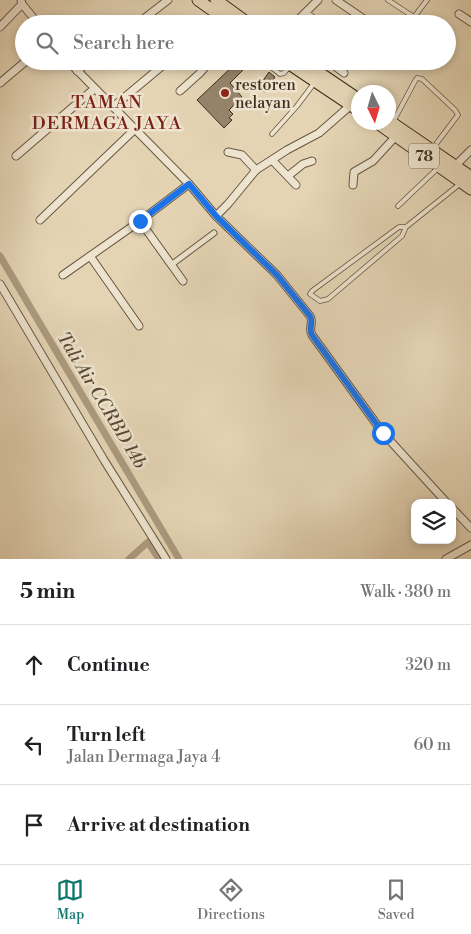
<!DOCTYPE html>
<html lang="en">
<head>
<meta charset="utf-8">
<style>
  body { margin:0; font-family:"Libre Bodoni",serif; background:#f6f6f6; color:#202124 }
  .controls { position:absolute; right:15px; bottom:15px; display:grid; overflow:hidden; border-radius:10px; box-shadow:0 2px 8px #0003 }
  .controls button { width:45px; height:45px; display:grid; place-items:center; padding:0; border:0; border-bottom:1px solid #e0e0e0; background:#fff; color:#202124; font:25px sans-serif }
  .compass { position:absolute; left:351px; top:85px; width:45px; height:45px; border-radius:50%; background:#fff; box-shadow:0 2px 8px #0003; rotate:175deg }
  .stop { position:absolute; width:15px; height:15px; margin:-11px; border:4px solid #1a73e8; border-radius:50%; background:#fff }
  .stop.end { background:#1a73e8; border-color:#fff; box-shadow:0 1px 5px #0008 }
  .list { margin:0; padding:0; list-style:none }
  h2 { display:flex; justify-content:space-between; align-items:center; height:65px; margin:0; padding:0 20px; font-size:21px }
  h2 small { font-size:16px; font-weight:400; color:#757577 }
  .list li { display:grid; grid-template-columns:32px 1fr auto; gap:15px; align-items:center; box-sizing:border-box; height:80px; padding:0 20px; border-top:1px solid #e0e0e0 }
  .list b { display:block; font-size:19px; white-space:nowrap }
  .list p { margin:0; font-size:16px; white-space:nowrap; color:#757577 }
  .list em { font-size:16px; font-style:normal; color:#757577 }
  .icon { flex:none; width:28px; height:28px; fill:none; stroke:currentColor; stroke-width:2; stroke-linecap:round; stroke-linejoin:round }
  .map { position:relative; flex:none; width:471px; height:559px; overflow:hidden }
  .search { position:absolute; background:#fff; box-shadow:0 2px 8px #0003; left:15px; right:15px; top:15px; height:55px; display:flex; align-items:center; gap:12px; box-sizing:border-box; padding:0 18px; border-radius:28px; color:#757577; font-size:19px }
  .sheet { height:305px; background:#fff }
  nav { display:flex; justify-content:space-around; align-items:center; box-sizing:border-box; height:70px; border-top:1px solid #e0e0e0; background:#fff; font-size:14px; color:#757577 }
  nav a { display:grid; justify-items:center; gap:2px }
  nav .on { color:#0f766e }
  .map>svg:first-child { display:block }
  .lines { fill:none; stroke-linecap:round; stroke-linejoin:round }
  .canal { stroke:#ac9b80; stroke-width:7 }
  .building { fill:#95846b; stroke:#402d1c }
  .service-casing { stroke:#695742; stroke-width:5.5 }
  .pedestrian-casing { stroke:#695742; stroke-width:7 }
  .minor-casing { stroke:#695742; stroke-width:9 }
  .primary-casing { stroke:#402d1c; stroke-width:13 }
  .service { stroke:#ede3ce; stroke-width:4 }
  .pedestrian { stroke:#ede3ce; stroke-width:5 }
  .minor { stroke:#ede3ce; stroke-width:7 }
  .primary { stroke:#e4d4b4; stroke-width:11 }
  .route { stroke:#1a73e8; stroke-width:6 }
  .poi-dot { fill:#8f2418; stroke:#ede3ce; stroke-width:2 }
  .labels { text-anchor:middle; stroke-width:5; stroke-linejoin:round; paint-order:stroke }
  .shield { fill:#ede3ce; stroke:#746451; stroke-width:1 }
  .shield-label { font-size:15px; font-weight:bold; fill:#402d1c }
  .poi-label { font-size:16px; fill:#402d1c; stroke:#ede3ce; text-anchor:start }
  .neighbourhood-label { font-size:18px; letter-spacing:1px; fill:#7a1f14; stroke:#ede3ce }
  .water-label { font-size:18px; font-style:italic; fill:#5b4835; stroke:#ede3ce }
</style>
</head>
<body>
<div class="map">
<svg width="471" height="559" viewBox="0 0 471 559">
  <rect width="100%" height="100%" fill="#e4d4b4"/>
  <filter id="stains"><feTurbulence type="fractalNoise" baseFrequency=".004" numOctaves="4"/><feColorMatrix values="0 0 0 0 .2 0 0 0 0 .09 0 0 0 0 .02 0 0 0 .5 -.17"/></filter>
  <radialGradient id="worn" r=".72"><stop offset=".6" stop-color="#630" stop-opacity="0"/><stop offset="1" stop-color="#630" stop-opacity=".3"/></radialGradient>
  <g class="lines">
    <!-- canal -->
    <g class="canal">
      <polyline points="0,256 179,559"/>
      <polyline points="129,559 148,542 159,559"/>
    </g>
  </g>
  <!-- building -->
  <g class="building">
    <polygon points="236,63 243,70 230,83 242,97 229,110 233,114 229,118 232,120 224,128 197,100"/>
    <polygon points="269,72 275,77 265,92 258,88"/>
  </g>
  <g class="lines">
    <defs>
      <g id="service">
        <polyline points="388,0 414,17 427,0"/>
        <polyline points="306,12 324,24"/>
        <polyline points="275,61 271,67 280,74 284,73 289,67"/>
        <polyline points="393,122 415,81 417,78 422,79 455,110 458,115 433,148"/>
        <polyline points="272,134 297,106 315,82"/>
        <polyline points="398,206 438,168"/>
        <polyline points="406,227 399,227 312,291 310,294 320,301 328,299 402,236 406,227 461,183"/>
      </g>
      <polyline id="pedestrian" points="171,265 214,233"/>
      <g id="minor">
        <polyline points="336,0 371,24"/>
        <polyline points="22,4 36,21"/>
        <polyline points="459,14 471,22"/>
        <polyline points="137,24 168,0"/>
        <polyline points="212,24 221,16"/>
        <polyline points="294,24 318,0"/>
        <polyline points="0,27 22,4 21,0"/>
        <path d="M68 61 189 184 216 216 277 275 310 316C314 322 308 328 312 335L383 433 447 503"/>
        <polyline points="328,61 344,73"/>
        <polyline points="77,71 90,61"/>
        <polyline points="0,83 26,61"/>
        <polyline points="180,91 200,73 210,61"/>
        <polyline points="113,107 168,61"/>
        <polyline points="228,152 242,155 256,170"/>
        <polyline points="16,156 94,89"/>
        <polyline points="272,160 296,185"/>
        <polyline points="455,166 471,150"/>
        <polyline points="288,176 303,164 312,161"/>
        <polyline points="353,185 354,172 373,161 396,136"/>
        <polyline points="216,216 228,204 256,170 287,150 319,133 351,105"/>
        <polyline points="40,220 135,129"/>
        <polyline points="140,221 183,281"/>
        <polyline points="90,256 139,326"/>
        <polyline points="63,275 140,221 189,184"/>
        <polyline points="0,284 104,460 166,559"/>
        <polyline points="452,508 471,528"/>
        <polyline points="446,559 471,545"/>
      </g>
      <g id="primary">
        <polyline points="198,0 232,24"/>
        <polyline points="216,0 249,24"/>
        <polyline points="285,61 358,110"/>
        <polyline points="302,61 358,99"/>
        <polyline points="388,120 471,177"/>
        <polyline points="376,122 471,189"/>
      </g>
    </defs>
    <!-- service casing -->
    <use href="#service" class="service-casing"/>
    <!-- pedestrian casing -->
    <use href="#pedestrian" class="pedestrian-casing"/>
    <!-- minor casing -->
    <use href="#minor" class="minor-casing"/>
    <!-- primary casing -->
    <use href="#primary" class="primary-casing"/>
    <!-- service -->
    <use href="#service" class="service"/>
    <!-- pedestrian -->
    <use href="#pedestrian" class="pedestrian"/>
    <!-- minor -->
    <use href="#minor" class="minor"/>
    <!-- primary -->
    <use href="#primary" class="primary"/>
  </g>
  <g class="lines">
    <!-- route -->
    <path class="route" d="M140 221 189 184 216 216 277 275 310 316C314 322 308 328 312 335L383 433"/>
  </g>
  <!-- markers -->
  <circle class="poi-dot" cx="225" cy="93" r="5"/>
  <g class="labels">
    <!-- shield labels -->
    <rect class="shield" x="409" y="143.5" width="30" height="25" rx="4"/>
    <g class="shield-label">
      <text x="424" y="161">78</text>
    </g>
    <!-- poi labels -->
    <g class="poi-label">
      <text x="235" y="90">restoren<tspan x="235" dy="18">nelayan</tspan></text>
    </g>
    <!-- neighbourhood labels -->
    <g class="neighbourhood-label">
      <text x="107" y="108">TAMAN<tspan x="107" dy="21">DERMAGA JAYA</tspan></text>
    </g>
    <!-- water labels -->
    <g class="water-label">
      <text transform="translate(102 400) rotate(59)" y="6">Tali Air CCRBD 14b</text>
    </g>
  </g>
  <rect width="100%" height="100%" filter="url(#stains)"/>
  <rect width="100%" height="100%" fill="url(#worn)"/>
</svg>
<div class="controls">
<button><svg class="icon" aria-label="layers" viewBox="0 0 24 24"><path d="M12 4l9 5-9 5-9-5zM3 14l9 5 9-5"/></svg></button>
</div>
<svg class="compass" viewBox="-18 -18 36 36"><path d="M0-13l5 13h-10z" fill="#e53935"/><path d="M0 13l5-13h-10z" fill="#757577"/></svg>
<div class="stop" style="left:383px;top:433px"></div>
<div class="stop end" style="left:140px;top:221px"></div>
<div class="search"><svg class="icon" aria-label="search" viewBox="0 0 24 24"><circle cx="10" cy="10" r="6"/><path d="M15 15l6 6"/></svg>Search here</div>
</div>
<section class="sheet">
<h2>5 min<small>Walk · 380 m</small></h2>
<ul class="list">
<li><svg class="icon" aria-label="ahead" viewBox="0 0 24 24"><path d="M12 20V5M6 11l6-6 6 6"/></svg><div><b>Continue</b></div><em>320 m</em></li>
<li><svg class="icon" aria-label="left" viewBox="0 0 24 24"><path d="M17 20v-9H6M10 6l-5 5 5 5"/></svg><div><b>Turn left</b><p>Jalan Dermaga Jaya 4</p></div><em>60 m</em></li>
<li><svg class="icon" aria-label="arrive" viewBox="0 0 24 24"><path d="M6 21V4h12l-3 4 3 4H6"/></svg><div><b>Arrive at destination</b></div></li>
</ul>
</section>
<nav>
<a class="on"><svg class="icon" aria-label="map" viewBox="0 0 24 24"><path d="M3 6l6-2 6 2 6-2v14l-6 2-6-2-6 2zM9 4v14M15 6v14"/></svg>Map</a>
<a><svg class="icon" aria-label="directions" viewBox="0 0 24 24"><path d="M12 3l9 9-9 9-9-9zM9 14v-3h6M13 9l2 2-2 2"/></svg>Directions</a>
<a><svg class="icon" aria-label="saved" viewBox="0 0 24 24"><path d="M7 4h10v16l-5-4-5 4z"/></svg>Saved</a>
</nav>
</body>
</html>
